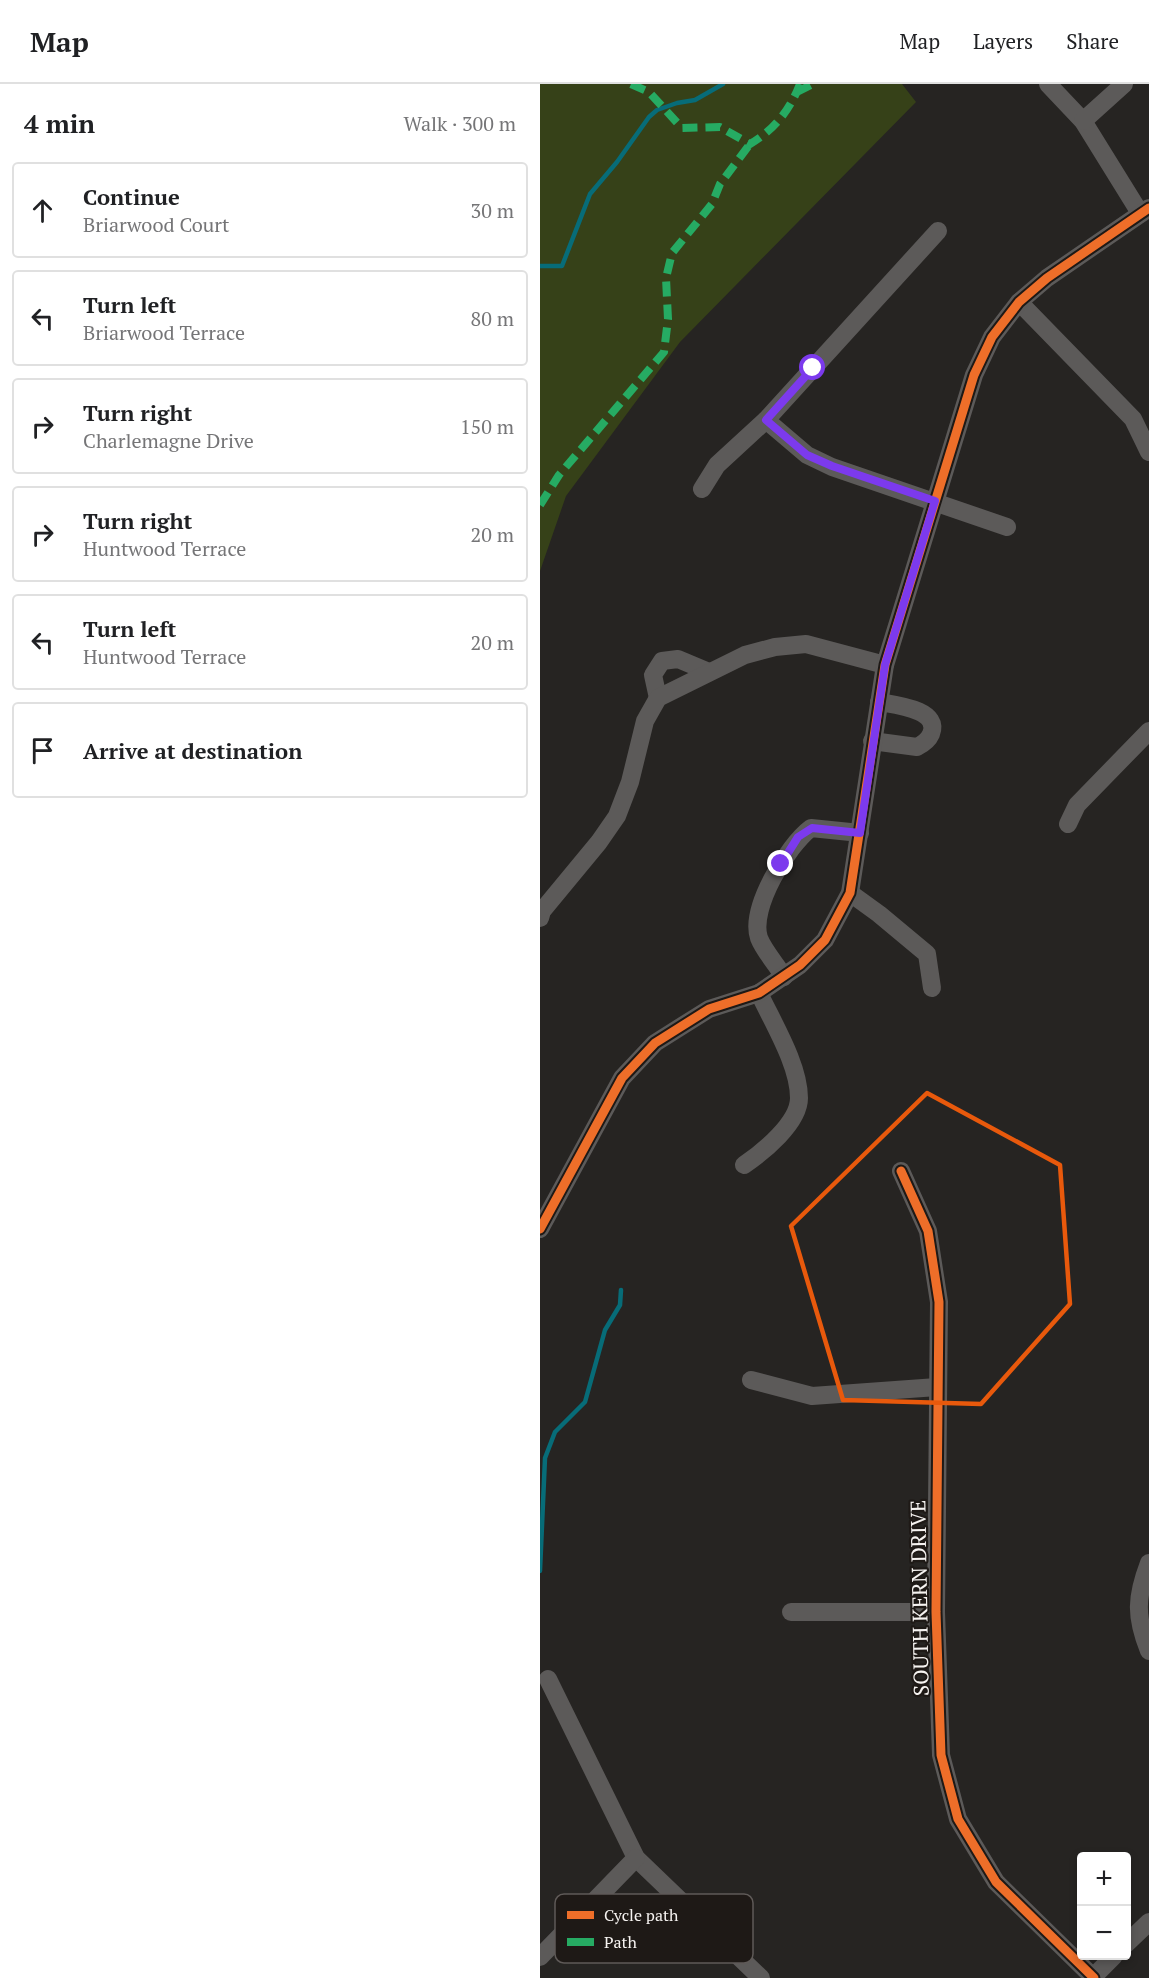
<!DOCTYPE html>
<html lang="en">
<head>
<meta charset="utf-8">
<style>
  body { margin:0; font-family:"PT Serif",serif; background:#f2f2f2; color:#202124 }
  .controls { position:absolute; right:18px; bottom:18px; display:grid; overflow:hidden; border-radius:6px; box-shadow:0 3px 9px #0003 }
  .controls button { width:54px; height:54px; display:grid; place-items:center; padding:0; border:0; border-bottom:2px solid #e0e0e0; background:#fff; color:#202124; font:30px sans-serif }
  .stop { position:absolute; width:18px; height:18px; margin:-14px; border:4px solid #7c3aed; border-radius:50%; background:#fff }
  .stop.end { background:#7c3aed; border-color:#fff; box-shadow:0 2px 6px #0008 }
  .list { margin:0; padding:0; list-style:none }
  h2 { display:flex; justify-content:space-between; align-items:center; height:78px; margin:0; padding:0 24px; font-size:26px }
  h2 small { font-size:20px; font-weight:400; color:#757577 }
  .list li { display:grid; grid-template-columns:39px 1fr auto; gap:18px; align-items:center; box-sizing:border-box; height:96px; margin:0 12px 12px; padding:0 12px; border:2px solid #e0e0e0; border-radius:6px }
  .list b { display:block; font-size:22px; white-space:nowrap }
  .list p { margin:0; font-size:20px; white-space:nowrap; color:#757577 }
  .list em { font-size:20px; font-style:normal; color:#757577 }
  .icon { flex:none; width:33px; height:33px; fill:none; stroke:currentColor; stroke-width:2; stroke-linecap:round; stroke-linejoin:round }
  .map { position:relative; flex:none; width:609px; height:1894px; overflow:hidden }
  header { display:flex; align-items:center; gap:36px; box-sizing:border-box; height:84px; padding:0 30px; background:#fff; border-bottom:2px solid #e0e0e0 }
  header strong { font-size:28px }
  nav { display:flex; gap:33px; margin-inline-start:auto; font-size:21px }
  main { display:flex }
  aside { flex:1; background:#fff }
  .map>svg:first-child { display:block }
  .green { fill:#364118 }
  .lines { fill:none; stroke-linecap:round; stroke-linejoin:round }
  .stream { stroke:#076c78; stroke-width:4.5 }
  .street { stroke:#5c5a59; stroke-width:18 }
  .quiet { stroke:#26ab63; stroke-width:8; stroke-dasharray:15 8; stroke-linecap:butt }
  .cycleway-casing { stroke:#1e1916; stroke-width:13 }
  .cycleway { stroke:#ee6e29; stroke-width:9 }
  .route { stroke:#7c3aed; stroke-width:8 }
  .marked { fill:none; stroke:#e8590c; stroke-width:4.5; stroke-linejoin:round }
  .labels { text-anchor:middle; stroke-width:4.5; stroke-linejoin:round; paint-order:stroke }
  .street-label { font-size:21px; fill:#f6f3f1; stroke:#1e1916 }
  .key { fill:#1e1916; stroke:#5f5a58; stroke-width:1.5 }
  .key-label { font-size:16px; fill:#f6f3f1 }
</style>
</head>
<body>
<header>
<strong>Map</strong>
<nav><a>Map</a><a>Layers</a><a>Share</a></nav>
</header>
<main>
<aside>
<h2>4 min<small>Walk · 300 m</small></h2>
<ul class="list">
<li><svg class="icon" aria-label="ahead" viewBox="0 0 24 24"><path d="M12 20V5M6 11l6-6 6 6"/></svg><div><b>Continue</b><p>Briarwood Court</p></div><em>30 m</em></li>
<li><svg class="icon" aria-label="left" viewBox="0 0 24 24"><path d="M17 20v-9H6M10 6l-5 5 5 5"/></svg><div><b>Turn left</b><p>Briarwood Terrace</p></div><em>80 m</em></li>
<li><svg class="icon" aria-label="right" viewBox="0 0 24 24"><path d="M7 20v-9h11M14 6l5 5-5 5"/></svg><div><b>Turn right</b><p>Charlemagne Drive</p></div><em>150 m</em></li>
<li><svg class="icon" aria-label="right" viewBox="0 0 24 24"><path d="M7 20v-9h11M14 6l5 5-5 5"/></svg><div><b>Turn right</b><p>Huntwood Terrace</p></div><em>20 m</em></li>
<li><svg class="icon" aria-label="left" viewBox="0 0 24 24"><path d="M17 20v-9H6M10 6l-5 5 5 5"/></svg><div><b>Turn left</b><p>Huntwood Terrace</p></div><em>20 m</em></li>
<li><svg class="icon" aria-label="arrive" viewBox="0 0 24 24"><path d="M6 21V4h12l-3 4 3 4H6"/></svg><div><b>Arrive at destination</b></div></li>
</ul>
</aside>
<div class="map">
<svg width="609" height="1894" viewBox="0 0 609 1894">
  <rect width="100%" height="100%" fill="#262422"/>
  <!-- green -->
  <polygon class="green" points="0,0 362,0 376,18 140,258 26,412 0,487"/>
  <g class="lines">
    <!-- stream -->
    <g class="stream">
      <polyline points="0,182 22,182 50,110 77,78 109,33 117,26 137,19 155,16 183,0"/>
      <polyline points="0,1487 5,1374 15,1348 45,1318 65,1246 80,1221 81,1206"/>
    </g>
    <!-- street -->
    <g class="street">
      <polyline points="508,0 543,37 600,129"/>
      <polyline points="543,37 584,0"/>
      <polyline points="479,218 593,335 609,368"/>
      <polyline points="226,336 267,371 292,383 467,443"/>
      <polyline points="162,405 177,381 226,336 398,147"/>
      <polyline points="118,614 113,591 122,577 138,575 169,588"/>
      <path d="M332 657 377 663C383 660 388 657 391 650 401 625 354 621 339 618"/>
      <polyline points="528,740 537,721 609,647"/>
      <polyline points="310,809 339,830 387,870 392,904"/>
      <polyline points="0,834 2,827 59,758 77,732 90,698 105,637 118,614 205,571 235,563 266,560 345,581"/>
      <path d="M244 893C237 881 224 867 219 854 209 824 248 761 271 744L320 749"/>
      <path d="M204 1081C223 1068 259 1039 259 1014 259 981 233 939 219 909"/>
      <polyline points="361,1087 388,1147 399,1218 396,1528 401,1671 418,1735 456,1798 554,1894"/>
      <polyline points="0,1145 82,994 115,959 169,925 219,909 260,881 285,856 310,809 345,581 434,291 452,253 479,218 507,194 609,124"/>
      <polyline points="211,1296 272,1312 397,1303"/>
      <path d="M609 1479C596 1513 595 1532 609 1567"/>
      <polyline points="251,1528 396,1528"/>
      <polyline points="8,1595 96,1774 221,1894"/>
      <polyline points="586,1860 609,1838"/>
      <polyline points="0,1873 96,1774"/>
      <polyline points="552,1894 574,1872"/>
    </g>
    <!-- quiet -->
    <g class="quiet">
      <path d="M91 0 109 8 142 44 180 43 210 60C234 46 250 26 260 0"/>
      <polyline points="257,8 273,0"/>
      <polyline points="0,421 19,391 124,268 128,235 126,194 132,169 172,120 180,100 210,60"/>
    </g>
    <defs>
      <g id="cycleway">
        <polyline points="361,1087 388,1147 399,1218 396,1528 401,1671 418,1735 456,1798 554,1894"/>
        <polyline points="0,1145 82,994 115,959 169,925 219,909 260,881 285,856 310,809 345,581 434,291 452,253 479,218 507,194 609,124"/>
      </g>
    </defs>
    <!-- cycleway casing -->
    <use href="#cycleway" class="cycleway-casing"/>
    <!-- cycleway -->
    <use href="#cycleway" class="cycleway"/>
  </g>
  <g class="lines">
    <!-- route -->
    <polyline class="route" points="241,780 258,753 272,744 320,749 345,581 395,417 292,382 267,371 226,336 273,284"/>
  </g>
  <!-- marked area -->
  <path class="marked" d="M387 1009 520 1081 530 1220 441 1320 303 1316 251 1142Z"/>
  <g class="labels">
    <!-- street labels -->
    <g class="street-label">
      <text transform="translate(380 1514) rotate(-91)" y="7">SOUTH KERN DRIVE</text>
    </g>
  </g>
  <!-- legend -->
  <rect x="15" y="1810" width="198" height="69" rx="9" class="key"/>
  <rect x="27" y="1827" width="27" height="8" fill="#ee6e29"/>
  <rect x="27" y="1854" width="27" height="8" fill="#26ab63"/>
  <g class="key-label">
    <text x="64" y="1837">Cycle path</text>
    <text x="64" y="1864">Path</text>
  </g>
</svg>
<div class="controls">
<button>+</button>
<button>−</button>
</div>
<div class="stop" style="left:273px;top:284px"></div>
<div class="stop end" style="left:241px;top:780px"></div>
</div>
</main>
</body>
</html>
